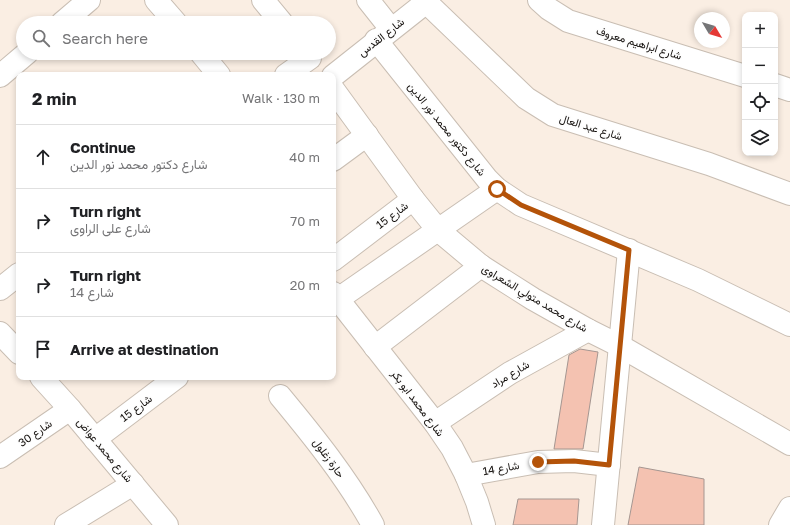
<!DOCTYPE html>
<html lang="en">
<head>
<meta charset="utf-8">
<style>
  body { margin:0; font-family:"Golos Text",Vazirmatn,sans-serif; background:#f2f2f2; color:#202124 }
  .controls { position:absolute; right:12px; top:12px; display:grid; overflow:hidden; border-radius:8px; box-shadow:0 2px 6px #0003 }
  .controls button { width:36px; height:36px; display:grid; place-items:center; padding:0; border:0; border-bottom:1px solid #e0e0e0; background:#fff; color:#202124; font:20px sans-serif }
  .compass { position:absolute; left:694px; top:12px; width:36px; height:36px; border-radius:50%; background:#fff; box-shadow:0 2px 6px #0003; rotate:128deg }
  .stop { position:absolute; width:12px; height:12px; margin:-9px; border:3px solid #b45309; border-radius:50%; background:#fff }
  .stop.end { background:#b45309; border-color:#fff; box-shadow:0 1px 4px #0008 }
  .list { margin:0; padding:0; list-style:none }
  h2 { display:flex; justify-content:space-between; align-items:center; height:52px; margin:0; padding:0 16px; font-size:17px }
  h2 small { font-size:13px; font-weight:400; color:#757577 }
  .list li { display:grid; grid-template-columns:26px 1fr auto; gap:12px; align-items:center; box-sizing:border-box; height:64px; padding:0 16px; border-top:1px solid #e0e0e0 }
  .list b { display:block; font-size:15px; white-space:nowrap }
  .list p { margin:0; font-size:13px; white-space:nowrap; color:#757577 }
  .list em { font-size:13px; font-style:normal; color:#757577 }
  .icon { flex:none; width:22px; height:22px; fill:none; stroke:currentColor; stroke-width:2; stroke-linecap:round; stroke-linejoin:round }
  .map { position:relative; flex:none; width:790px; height:525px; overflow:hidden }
  .search { position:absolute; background:#fff; box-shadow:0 2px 6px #0003; left:16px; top:16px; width:320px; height:44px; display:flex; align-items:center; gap:10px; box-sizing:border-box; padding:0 14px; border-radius:22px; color:#757577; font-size:15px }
  .panel { position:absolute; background:#fff; box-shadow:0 2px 6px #0003; left:16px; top:72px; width:320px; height:308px; border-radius:8px }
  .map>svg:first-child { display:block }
  .building { fill:#f4c2b1; stroke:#a59691 }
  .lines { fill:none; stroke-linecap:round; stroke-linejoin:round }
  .minor-casing { stroke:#c9beb3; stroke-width:24 }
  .minor { stroke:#fff; stroke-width:22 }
  .route { stroke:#b45309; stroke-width:5 }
  .labels { text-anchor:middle; stroke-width:3; stroke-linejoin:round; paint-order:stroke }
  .street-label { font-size:11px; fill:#120e0b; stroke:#fdfdfd }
</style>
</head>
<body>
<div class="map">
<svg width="790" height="525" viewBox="0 0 790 525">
  <rect width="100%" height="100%" fill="#faeee3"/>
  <!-- building -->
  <g class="building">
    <polygon points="580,349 598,352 583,449 554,449 569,355"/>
    <polygon points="639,467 704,479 704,525 628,525"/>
    <polygon points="518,499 579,499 577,525 513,525"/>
  </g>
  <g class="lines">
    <defs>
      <g id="minor">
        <polyline points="156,0 176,23"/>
        <polyline points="263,0 282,23"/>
        <polyline points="368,0 391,29"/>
        <polyline points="539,0 549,9 568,21 745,76"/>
        <polyline points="426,2 526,98 553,115 709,164 790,194"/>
        <polyline points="62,23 89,0"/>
        <polyline points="376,40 487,179 497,189 521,205 698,280 790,325"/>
        <polyline points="201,53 219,75"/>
        <polyline points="286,75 310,58"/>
        <polyline points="0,76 27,53"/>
        <polyline points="333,76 429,0"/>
        <polyline points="775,85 790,90"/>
        <polyline points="333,89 413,199 438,230 481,266 533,299 588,330 620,346 790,444"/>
        <polyline points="333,160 367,135"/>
        <polyline points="333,260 413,199"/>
        <polyline points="0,289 19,274"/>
        <polyline points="333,293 435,423 452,448 466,475 477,502 484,525"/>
        <polyline points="338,299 497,189"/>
        <polyline points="0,333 19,353"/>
        <polyline points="375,347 481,266"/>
        <polyline points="41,377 70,409 167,525"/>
        <path d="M280 396C314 437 347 478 373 525"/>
        <polyline points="435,423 510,373 588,330"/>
        <polyline points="95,439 177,377"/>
        <polyline points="0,457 70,409"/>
        <polyline points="466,475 538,462 574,461 609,465"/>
        <polyline points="66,525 133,484"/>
        <polyline points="603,525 629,250"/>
        <polyline points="780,525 790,508"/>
      </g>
    </defs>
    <!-- minor casing -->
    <use href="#minor" class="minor-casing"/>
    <!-- minor -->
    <use href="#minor" class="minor"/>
  </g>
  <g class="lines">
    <!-- route -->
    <polyline class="route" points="497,189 521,205 629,250 609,465 574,461 538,462"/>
  </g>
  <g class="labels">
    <!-- street labels -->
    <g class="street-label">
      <text transform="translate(381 37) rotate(-38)" y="4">شارع القدس</text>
      <text transform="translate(639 43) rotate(17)" y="4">شارع ابراهيم معروف</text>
      <text transform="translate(591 127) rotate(17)" y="4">شارع عبد العال</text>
      <text transform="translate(447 129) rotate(51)" y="4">شارع دكتور محمد نور الدين</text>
      <text transform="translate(392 215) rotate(-37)" y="4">شارع 15</text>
      <text transform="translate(535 298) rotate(31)" y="4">شارع محمد متولي الشعراوى</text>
      <text transform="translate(510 374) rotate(-31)" y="4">شارع مراد</text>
      <text transform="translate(418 403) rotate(53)" y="4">شارع محمد ابو بكر</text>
      <text transform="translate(136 408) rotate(-37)" y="4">شارع 15</text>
      <text transform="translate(35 433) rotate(-35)" y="4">شارع 30</text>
      <text transform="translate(105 450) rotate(50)" y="4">شارع محمد عواض</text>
      <text transform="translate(329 458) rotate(54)" y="4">حارة زغلول</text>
      <text transform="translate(501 468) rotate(-10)" y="4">شارع 14</text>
    </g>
  </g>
</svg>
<div class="controls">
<button>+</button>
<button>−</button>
<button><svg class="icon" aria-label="locate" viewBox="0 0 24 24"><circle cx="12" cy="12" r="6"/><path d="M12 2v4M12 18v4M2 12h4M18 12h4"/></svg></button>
<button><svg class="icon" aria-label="layers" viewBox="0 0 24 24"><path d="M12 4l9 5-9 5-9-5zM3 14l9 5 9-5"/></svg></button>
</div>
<svg class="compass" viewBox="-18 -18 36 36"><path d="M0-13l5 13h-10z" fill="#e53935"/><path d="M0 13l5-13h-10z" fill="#757577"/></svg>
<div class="stop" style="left:497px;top:189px"></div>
<div class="stop end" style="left:538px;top:462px"></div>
<div class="search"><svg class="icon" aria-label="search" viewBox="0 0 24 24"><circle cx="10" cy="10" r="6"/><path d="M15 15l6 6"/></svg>Search here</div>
<section class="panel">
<h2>2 min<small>Walk · 130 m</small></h2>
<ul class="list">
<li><svg class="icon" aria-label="ahead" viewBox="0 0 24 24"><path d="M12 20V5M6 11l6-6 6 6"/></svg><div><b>Continue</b><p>شارع دكتور محمد نور الدين</p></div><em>40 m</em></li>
<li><svg class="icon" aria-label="right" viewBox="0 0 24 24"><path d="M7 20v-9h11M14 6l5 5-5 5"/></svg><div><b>Turn right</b><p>شارع على الراوى</p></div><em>70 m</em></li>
<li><svg class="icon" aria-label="right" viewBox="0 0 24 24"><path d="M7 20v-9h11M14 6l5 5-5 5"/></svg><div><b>Turn right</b><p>شارع 14</p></div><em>20 m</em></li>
<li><svg class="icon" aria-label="arrive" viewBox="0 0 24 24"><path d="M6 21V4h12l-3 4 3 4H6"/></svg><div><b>Arrive at destination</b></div></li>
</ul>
</section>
</div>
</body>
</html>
